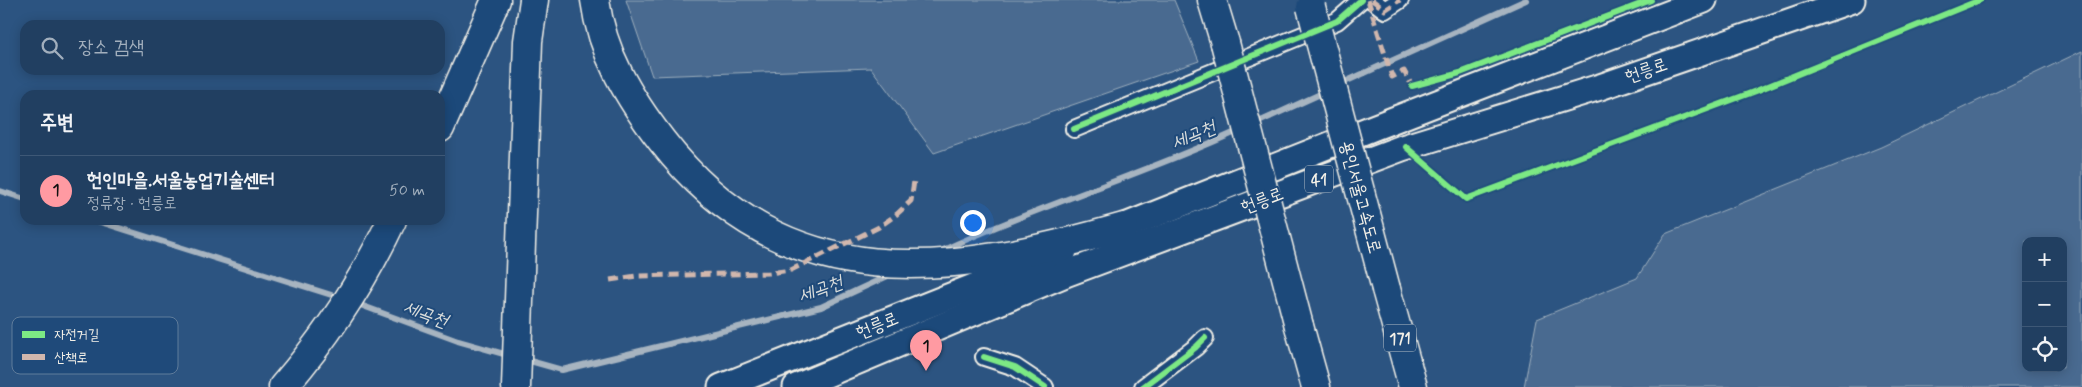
<!DOCTYPE html>
<html lang="ko">
<head>
<meta charset="utf-8">
<style>
  body { margin:0; font-family:Mynerve,"Poor Story",sans-serif; background:#2d4a6a; color:#f1f3f6 }
  .controls { position:absolute; right:15px; bottom:15px; display:grid; overflow:hidden; border-radius:10px; box-shadow:0 2px 12px #0003 }
  .controls button { width:45px; height:45px; display:grid; place-items:center; padding:0; border:0; border-bottom:1px solid #3e5876; background:#213f61; color:#f1f3f6; font:25px sans-serif }
  .you { position:absolute; left:972px; top:222px; width:18px; height:18px; margin:-12px; border:4px solid #fff; border-radius:50%; background:#1a73e8; box-shadow:0 0 0 8px #1a73e833 }
  .badge { display:grid; place-items:center; width:32px; height:32px; border-radius:50%; background:#ff9aa2; color:#111; font-size:16px; font-weight:700 }
  .pin { position:absolute; translate:-50% -41px; filter:drop-shadow(0 1px 2px #0008) }
  .pin::after { content:''; position:absolute; top:26px; width:18px; height:15px; background:inherit; clip-path:polygon(0 0,100% 0,50% 100%) }
  .list { margin:0; padding:0; list-style:none }
  h2 { display:flex; justify-content:space-between; align-items:center; height:65px; margin:0; padding:0 20px; font-size:21px }
  h2 small { font-size:16px; font-weight:400; color:#a2afbd }
  .list li { display:grid; grid-template-columns:32px 1fr auto; gap:15px; align-items:center; box-sizing:border-box; height:70px; padding:0 20px; border-top:1px solid #3e5876 }
  .list b { display:block; font-size:19px; white-space:nowrap }
  .list p { margin:0; font-size:16px; white-space:nowrap; color:#a2afbd }
  .list em { font-size:16px; font-style:normal; color:#a2afbd }
  .icon { flex:none; width:28px; height:28px; fill:none; stroke:currentColor; stroke-width:2; stroke-linecap:round; stroke-linejoin:round }
  .map { position:relative; flex:none; width:2082px; height:387px; overflow:hidden }
  .search { position:absolute; background:#213f61; box-shadow:0 2px 12px #0003; left:20px; top:20px; width:425px; height:55px; display:flex; align-items:center; gap:12px; box-sizing:border-box; padding:0 18px; border-radius:15px; color:#a2afbd; font-size:19px }
  .panel { position:absolute; background:#213f61; box-shadow:0 2px 12px #0003; left:20px; top:90px; width:425px; height:135px; border-radius:15px }
  .map>svg:first-child { display:block }
  .green { fill:#496b90; stroke:#9eaebc; fill-rule:evenodd }
  .lines { fill:none; stroke-linecap:round; stroke-linejoin:round }
  .stream { stroke:#a7b4c0; stroke-width:6 }
  .street-casing { stroke:#f4f1e8; stroke-width:20 }
  .primary-casing { stroke:#f4f1e8; stroke-width:29 }
  .highway-casing { stroke:#f4f1e8; stroke-width:31 }
  .street { stroke:#1f4a7a; stroke-width:16 }
  .primary { stroke:#1f4a7a; stroke-width:25 }
  .highway { stroke:#1f4a7a; stroke-width:28 }
  .highway-bridge-casing { stroke:#f4f1e8; stroke-width:31; stroke-linecap:butt }
  .highway-bridge { stroke:#1f4a7a; stroke-width:28 }
  .quiet { stroke:#d1b7ad; stroke-width:5; stroke-dasharray:10 5; stroke-linecap:butt }
  .cycleway-casing { stroke:#1f4a7a; stroke-width:9 }
  .cycleway { stroke:#7ce984; stroke-width:6 }
  .labels { text-anchor:middle; stroke-width:4; stroke-linejoin:round; paint-order:stroke }
  .shield { fill:#1f4a7a; stroke:#b4bfc7; stroke-width:1 }
  .shield-label { font-size:16px; font-weight:bold; fill:#f4f1e8 }
  .street-label { font-size:18px; fill:#f4f1e8; stroke:#1f4a7a }
  .water-label { font-size:19px; font-style:italic; fill:#dadddb; stroke:#1f4a7a }
  .key { fill:#1f4a7a; stroke:#5f7c9b; stroke-width:1 }
  .key-label { font-size:14px; fill:#f4f1e8 }
</style>
</head>
<body>
<div class="map">
<svg width="2082" height="387" viewBox="0 0 2082 387">
  <rect width="100%" height="100%" fill="#2c5481"/>
  <filter id="ink" filterUnits="userSpaceOnUse"><feTurbulence type="fractalNoise" baseFrequency=".02" numOctaves="2"/><feDisplacementMap in="SourceGraphic" scale="10" xChannelSelector="R" yChannelSelector="G"/><feConvolveMatrix kernelMatrix="1 2 1 2 8 2 1 2 1" color-interpolation-filters="sRGB"/></filter>
  <g filter="url(#ink)">
    <!-- green -->
    <g class="green">
      <polygon points="626,0 1174,0 1199,61 934,153 871,68 652,76"/>
      <path d="M2082 51V387H1524L1537 319 1637 278 1665 234 1881 147ZM2026 241H2063V368H2026Z"/>
    </g>
    <g class="lines">
      <!-- stream -->
      <g class="stream">
        <polyline points="1338,85 1526,0"/>
        <polyline points="1252,125 1327,91"/>
        <polyline points="0,191 25,199"/>
        <polyline points="94,220 341,298"/>
        <path d="M939 252C1037 206 1142 175 1240 130"/>
        <polyline points="355,303 458,341 511,356"/>
        <polyline points="523,359 562,370 821,307 894,273"/>
      </g>
      <defs>
        <g id="street">
          <polyline points="1372,0 1385,10 1400,0"/>
          <polyline points="1074,129 1337,21 1361,0"/>
          <polyline points="984,357 1015,367 1045,387"/>
          <polyline points="1143,387 1196,347 1205,338"/>
        </g>
        <g id="primary">
          <polyline points="1105,234 1375,127 1704,0"/>
          <polyline points="721,387 1064,251"/>
          <polyline points="796,387 1068,273 1402,148 1600,87 1852,0"/>
        </g>
        <g id="highway">
          <path d="M595 0C602 54 629 98 662 141 786 301 951 276 1124 227"/>
          <polyline points="1212,0 1225,43"/>
          <polyline points="440,128 496,0"/>
          <polyline points="1386,289 1413,387"/>
          <polyline points="1299,326 1316,387"/>
          <path d="M283 387C327 336 363 282 392 220"/>
          <polyline points="516,387 528,41 534,0"/>
        </g>
      </defs>
      <!-- street casing -->
      <use href="#street" class="street-casing"/>
      <!-- primary casing -->
      <use href="#primary" class="primary-casing"/>
      <!-- highway casing -->
      <use href="#highway" class="highway-casing"/>
      <!-- street -->
      <use href="#street" class="street"/>
      <!-- primary -->
      <use href="#primary" class="primary"/>
      <!-- highway -->
      <use href="#highway" class="highway"/>
      <defs>
        <g id="highway-bridge">
          <polyline points="1311,7 1386,289"/>
          <polyline points="1225,43 1299,326"/>
        </g>
      </defs>
      <!-- highway-bridge casing -->
      <use href="#highway-bridge" class="highway-bridge-casing"/>
      <!-- highway-bridge -->
      <use href="#highway-bridge" class="highway-bridge"/>
      <!-- quiet -->
      <g class="quiet">
        <polyline points="1368,0 1392,77 1404,71 1412,86"/>
        <polyline points="1372,0 1385,10 1400,0"/>
        <polyline points="610,280 636,276 769,273 791,270 879,227 897,214 911,201 914,181"/>
      </g>
      <defs>
        <g id="cycleway">
          <polyline points="1412,86 1460,73 1651,0"/>
          <polyline points="1074,129 1337,21 1361,0"/>
          <polyline points="1406,147 1466,199 1756,91 1980,0"/>
          <polyline points="984,357 1015,367 1045,387"/>
          <polyline points="1143,387 1196,347 1205,338"/>
        </g>
      </defs>
      <!-- cycleway casing -->
      <use href="#cycleway" class="cycleway-casing"/>
      <!-- cycleway -->
      <use href="#cycleway" class="cycleway"/>
    </g>
  </g>
  <g class="labels">
    <!-- shield labels -->
    <g class="shield">
      <rect x="1305" y="165.5" width="28" height="27" rx="4"/>
      <rect x="1384" y="324.5" width="32" height="27" rx="4"/>
    </g>
    <g class="shield-label">
      <text x="1319" y="185">41</text>
      <text x="1400" y="344">171</text>
    </g>
    <!-- street labels -->
    <g class="street-label">
      <text transform="translate(1646 70) rotate(-19)" y="6">헌릉로</text>
      <text transform="translate(1361 197) rotate(75)" y="6">용인서울고속도로</text>
      <text transform="translate(1262 200) rotate(-21)" y="6">헌릉로</text>
      <text transform="translate(877 325) rotate(-22)" y="6">헌릉로</text>
    </g>
    <!-- water labels -->
    <g class="water-label">
      <text transform="translate(1193 134) rotate(-23)" y="7">세곡천</text>
      <text transform="translate(820 288) rotate(-20)" y="7">세곡천</text>
      <text transform="translate(426 313) rotate(20)" y="7">세곡천</text>
    </g>
  </g>
  <!-- legend -->
  <rect x="12" y="317" width="166" height="57" rx="8" class="key"/>
  <rect x="22" y="331" width="23" height="7" fill="#7ce984"/>
  <rect x="22" y="354" width="23" height="6" fill="#d1b7ad"/>
  <g class="key-label">
    <text x="54" y="339">자전거길</text>
    <text x="54" y="362">산책로</text>
  </g>
</svg>
<div class="controls">
<button>+</button>
<button>−</button>
<button><svg class="icon" aria-label="locate" viewBox="0 0 24 24"><circle cx="12" cy="12" r="6"/><path d="M12 2v4M12 18v4M2 12h4M18 12h4"/></svg></button>
</div>
<div class="you"></div>
<div class="pin badge" style="left:926px;top:371px">1</div>
<div class="search"><svg class="icon" aria-label="search" viewBox="0 0 24 24"><circle cx="10" cy="10" r="6"/><path d="M15 15l6 6"/></svg>장소 검색</div>
<section class="panel">
<h2>주변<small></small></h2>
<ul class="list">
<li><span class="badge">1</span><div><b>헌인마을.서울농업기술센터</b><p>정류장 · 헌릉로</p></div><em>50 m</em></li>
</ul>
</section>
</div>
</body>
</html>
